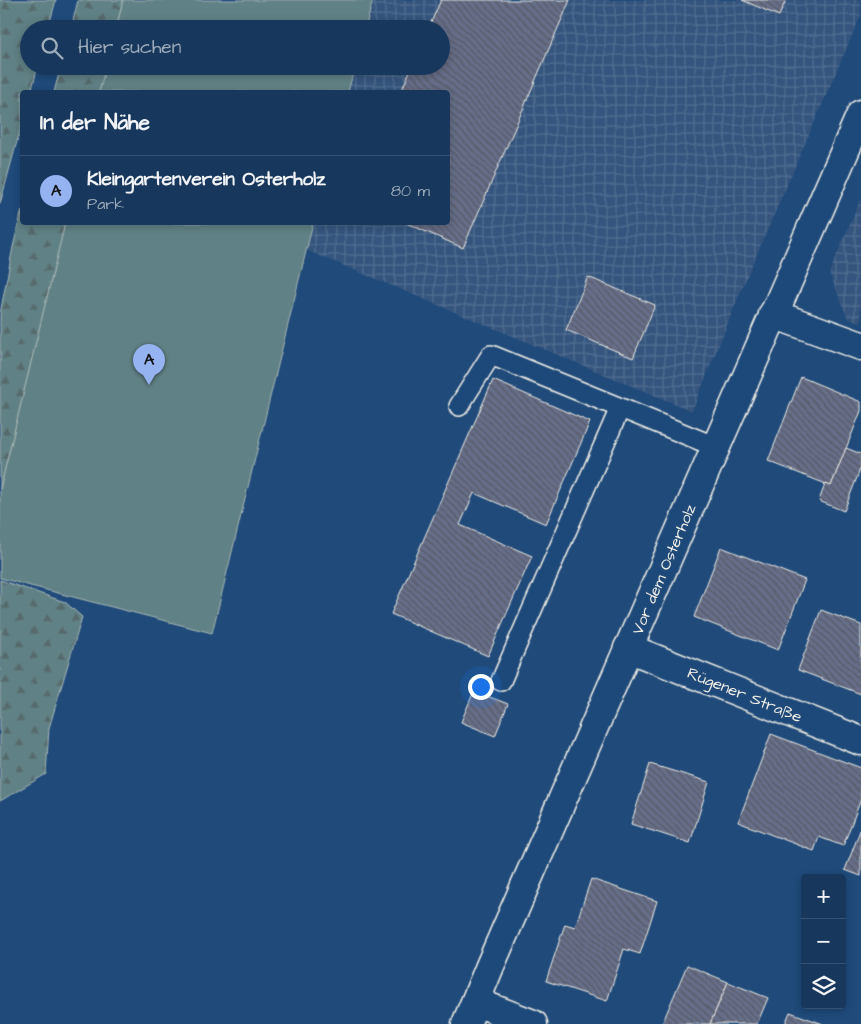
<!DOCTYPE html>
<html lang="de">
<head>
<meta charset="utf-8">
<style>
  body { margin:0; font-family:"Architects Daughter",sans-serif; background:#203f62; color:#f1f3f6 }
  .controls { position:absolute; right:15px; bottom:15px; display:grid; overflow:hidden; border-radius:5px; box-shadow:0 2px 8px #0003 }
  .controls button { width:45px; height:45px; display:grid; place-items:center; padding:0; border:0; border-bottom:1px solid #365272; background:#17385c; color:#f1f3f6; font:25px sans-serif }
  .you { position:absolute; left:480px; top:686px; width:18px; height:18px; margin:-12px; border:4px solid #fff; border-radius:50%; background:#1a73e8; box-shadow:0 0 0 8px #1a73e833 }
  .badge { display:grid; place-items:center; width:32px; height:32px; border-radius:50%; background:#95b2f1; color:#111; font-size:16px; font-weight:700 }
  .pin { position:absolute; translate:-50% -41px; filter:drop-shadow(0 1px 2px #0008) }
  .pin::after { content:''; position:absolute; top:26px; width:18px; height:15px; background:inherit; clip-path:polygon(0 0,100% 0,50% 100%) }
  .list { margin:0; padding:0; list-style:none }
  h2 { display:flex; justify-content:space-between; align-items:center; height:65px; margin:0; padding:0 20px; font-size:21px }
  h2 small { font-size:16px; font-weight:400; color:#9eacbb }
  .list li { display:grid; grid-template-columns:32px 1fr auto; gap:15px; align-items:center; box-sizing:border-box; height:70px; padding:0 20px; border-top:1px solid #365272 }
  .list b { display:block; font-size:19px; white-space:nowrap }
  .list p { margin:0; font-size:16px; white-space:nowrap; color:#9eacbb }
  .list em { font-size:16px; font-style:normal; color:#9eacbb }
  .icon { flex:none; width:28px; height:28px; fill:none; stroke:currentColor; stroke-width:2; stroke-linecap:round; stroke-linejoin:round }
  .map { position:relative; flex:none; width:861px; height:1024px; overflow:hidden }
  .search { position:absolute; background:#17385c; box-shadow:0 2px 8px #0003; left:20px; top:20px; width:430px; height:55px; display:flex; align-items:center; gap:12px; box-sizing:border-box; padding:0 18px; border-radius:28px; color:#9eacbb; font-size:19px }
  .panel { position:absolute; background:#17385c; box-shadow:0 2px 8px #0003; left:20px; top:90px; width:430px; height:135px; border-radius:5px }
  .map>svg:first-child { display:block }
  .industrial { fill:url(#industrial-grid) }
  .green { fill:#608185; stroke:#aab9b6 }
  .forest { fill:url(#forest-firs); stroke:#aab9b6 }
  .building { fill:url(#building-back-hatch); stroke:#f4f1e8 }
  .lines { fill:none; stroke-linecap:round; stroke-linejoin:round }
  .lane-casing { stroke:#f4f1e8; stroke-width:22 }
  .street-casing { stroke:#f4f1e8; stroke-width:31 }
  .lane { stroke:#1f4a7a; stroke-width:19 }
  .street { stroke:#1f4a7a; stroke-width:28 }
  .labels { text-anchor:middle; stroke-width:5; stroke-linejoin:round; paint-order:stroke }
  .street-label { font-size:16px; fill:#f4f1e8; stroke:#1f4a7a }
</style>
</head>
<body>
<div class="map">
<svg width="861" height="1024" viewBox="0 0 861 1024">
  <defs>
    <pattern id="industrial-grid" width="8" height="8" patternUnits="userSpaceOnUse" patternTransform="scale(1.25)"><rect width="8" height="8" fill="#34557e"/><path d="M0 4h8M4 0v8" fill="none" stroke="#526e90"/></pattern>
    <pattern id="forest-firs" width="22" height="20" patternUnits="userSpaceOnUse" patternTransform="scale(1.25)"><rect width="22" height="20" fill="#608185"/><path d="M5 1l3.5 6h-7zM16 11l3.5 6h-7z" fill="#576a6c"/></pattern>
    <pattern id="building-back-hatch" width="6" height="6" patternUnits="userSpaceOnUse" patternTransform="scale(1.25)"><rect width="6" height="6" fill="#666e89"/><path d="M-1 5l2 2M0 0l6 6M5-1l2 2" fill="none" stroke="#565964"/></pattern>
  </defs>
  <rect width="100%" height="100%" fill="#1f4a7a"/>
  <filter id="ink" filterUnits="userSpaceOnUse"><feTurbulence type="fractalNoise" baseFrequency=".02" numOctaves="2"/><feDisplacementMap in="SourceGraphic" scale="10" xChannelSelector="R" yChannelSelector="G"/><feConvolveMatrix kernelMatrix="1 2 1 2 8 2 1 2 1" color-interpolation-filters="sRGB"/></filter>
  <g filter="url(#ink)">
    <!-- industrial -->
    <g class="industrial">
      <polygon points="373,0 861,0 861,15 743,286 692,411 306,250 313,223 448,222 448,92 348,92 355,66 441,66 441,29 365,29"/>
      <polygon points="861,198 861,323 848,318 829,273"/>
    </g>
    <!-- green -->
    <g class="green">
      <polygon points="123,0 373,0 365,29 116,29"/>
      <polygon points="106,66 355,66 348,92 99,92"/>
      <polygon points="65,223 313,223 212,633 0,578 0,489"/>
    </g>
    <!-- forest -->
    <g class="forest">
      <polygon points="0,0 56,0 48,29 29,29 29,66 38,66 31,92 22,92 22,123 0,204"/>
      <polygon points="78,0 123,0 116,29 71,29"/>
      <polygon points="61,66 106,66 99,92 54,92"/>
      <polygon points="22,210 22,222 65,223 0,489 0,314 13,247"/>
      <polygon points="0,580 65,602 82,617 49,728 46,774 0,801"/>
    </g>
    <!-- building -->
    <g class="building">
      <polygon points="441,0 570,0 463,248 404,222 448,222 448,92 401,92 412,66 441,66 441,29 428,29"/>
      <polygon points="742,0 786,0 779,16"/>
      <polygon points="588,277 655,305 633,358 566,330"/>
      <polygon points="801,377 861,402 861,411 831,486 768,461"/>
      <polygon points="493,380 590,422 546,524 474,493 460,525 532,556 488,656 391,614"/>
      <polygon points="846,448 861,454 861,467 844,511 819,501 825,484 831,486"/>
      <polygon points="721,547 805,580 778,650 694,617"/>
      <polygon points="821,610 861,625 861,694 798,670"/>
      <polygon points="474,691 508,704 495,736 461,722"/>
      <polygon points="771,734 861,768 861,799 843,846 819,837 814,851 738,822"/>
      <polygon points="650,764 709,782 690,843 631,824"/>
      <polygon points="861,828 861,876 845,870"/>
      <polygon points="591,879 657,901 640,954 624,949 607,1001 546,981 565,924 575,927"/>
      <polygon points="687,965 728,982 710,1024 662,1024"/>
      <polygon points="728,982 768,998 757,1024 710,1024"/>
      <polygon points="790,1012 823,1024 785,1024"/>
    </g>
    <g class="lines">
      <defs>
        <g id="lane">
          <polyline points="459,406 491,355 716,447"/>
          <polyline points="501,681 620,408"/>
        </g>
        <g id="street">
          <polyline points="773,314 861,346"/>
          <polyline points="628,648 861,741"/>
          <polyline points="476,1002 533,1024"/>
          <polyline points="466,1024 490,966 861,114"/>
        </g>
      </defs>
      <!-- lane casing -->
      <use href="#lane" class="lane-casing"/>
      <!-- street casing -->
      <use href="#street" class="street-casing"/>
      <!-- lane -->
      <use href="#lane" class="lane"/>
      <!-- street -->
      <use href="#street" class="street"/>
    </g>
  </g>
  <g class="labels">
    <!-- street labels -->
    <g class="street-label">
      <text transform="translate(663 569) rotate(-67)" y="6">Vor dem Osterholz</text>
      <text transform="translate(745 694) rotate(22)" y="6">Rügener Straße</text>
    </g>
  </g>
</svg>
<div class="controls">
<button>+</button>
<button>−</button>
<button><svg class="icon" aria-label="layers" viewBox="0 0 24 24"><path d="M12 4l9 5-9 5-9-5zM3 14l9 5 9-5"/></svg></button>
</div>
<div class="you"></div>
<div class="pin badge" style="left:149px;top:385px">A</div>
<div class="search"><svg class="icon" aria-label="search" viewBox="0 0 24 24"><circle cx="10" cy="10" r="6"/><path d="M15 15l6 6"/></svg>Hier suchen</div>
<section class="panel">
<h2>In der Nähe<small></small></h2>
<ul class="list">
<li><span class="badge">A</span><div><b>Kleingartenverein Osterholz</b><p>Park</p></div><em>80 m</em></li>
</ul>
</section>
</div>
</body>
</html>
